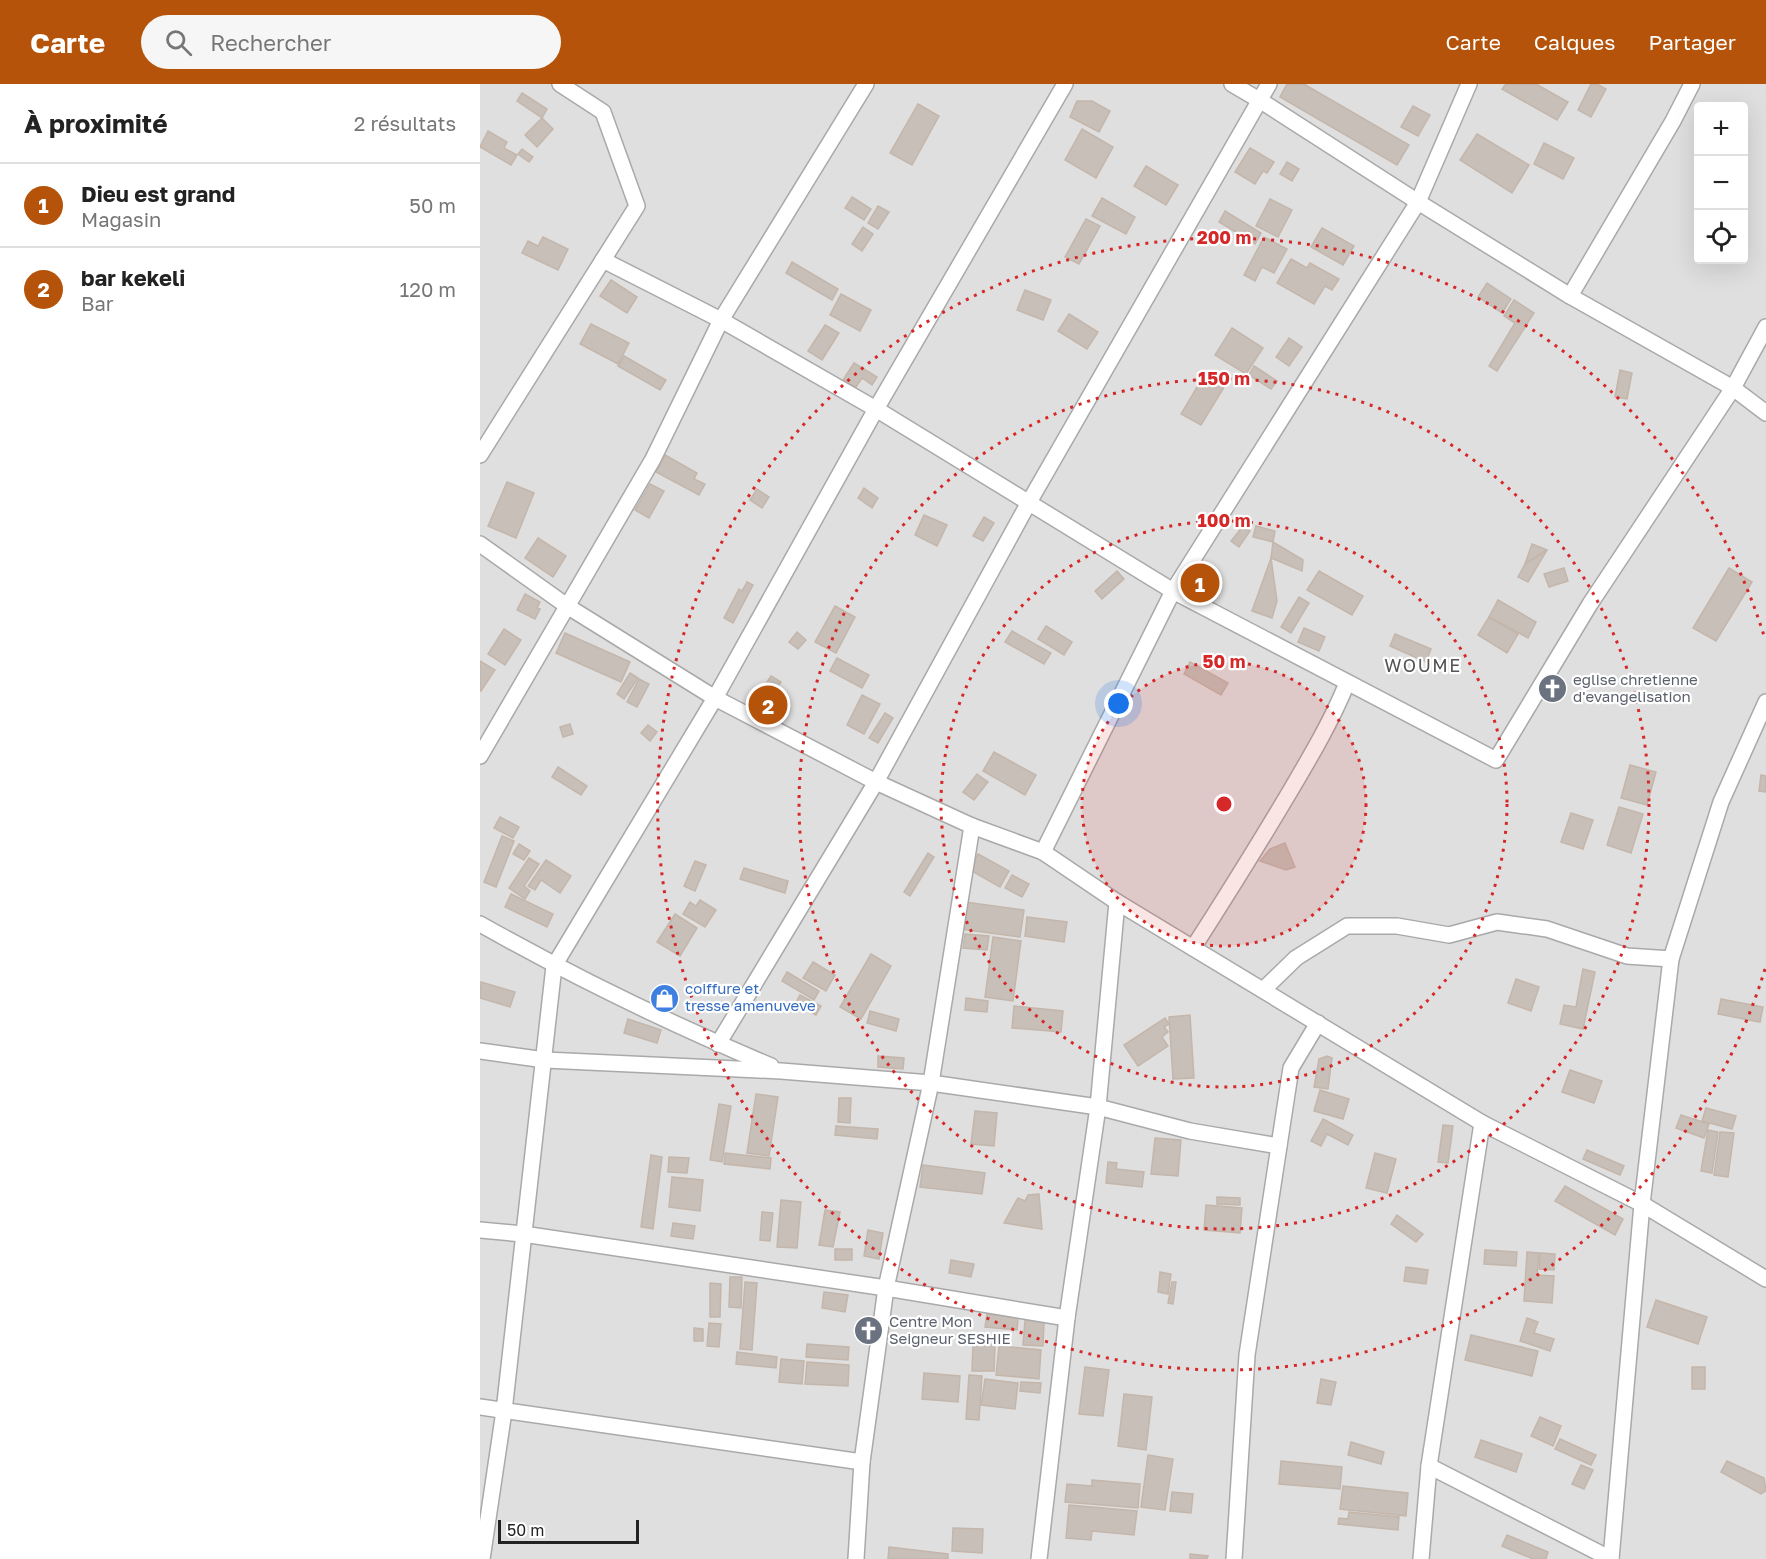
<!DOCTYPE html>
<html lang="fr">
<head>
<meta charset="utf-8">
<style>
  body { margin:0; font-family:"Golos Text",sans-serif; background:#f6f6f6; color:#222 }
  .controls { position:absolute; right:18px; top:18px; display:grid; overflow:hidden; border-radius:6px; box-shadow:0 6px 24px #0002 }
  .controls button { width:54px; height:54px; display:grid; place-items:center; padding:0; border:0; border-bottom:2px solid #e0e0e0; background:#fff; color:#222; font:30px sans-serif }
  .scale { position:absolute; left:18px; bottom:15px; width:141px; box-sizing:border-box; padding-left:6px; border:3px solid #222; border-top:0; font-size:16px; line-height:21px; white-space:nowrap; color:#222; -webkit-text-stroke:4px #fff; paint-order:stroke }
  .you { position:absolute; left:639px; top:620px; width:21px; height:21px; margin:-15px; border:4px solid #fff; border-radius:50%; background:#1a73e8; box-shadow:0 0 0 9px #1a73e833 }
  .badge { display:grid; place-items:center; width:39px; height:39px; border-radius:50%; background:#b45309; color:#fff; font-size:20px; font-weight:700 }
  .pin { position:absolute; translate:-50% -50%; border:3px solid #fff; box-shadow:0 2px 6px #0006 }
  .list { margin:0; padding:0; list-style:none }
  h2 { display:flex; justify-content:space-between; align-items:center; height:78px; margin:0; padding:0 24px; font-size:26px }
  h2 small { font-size:20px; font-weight:400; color:#767676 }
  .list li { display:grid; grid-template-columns:39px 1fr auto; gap:18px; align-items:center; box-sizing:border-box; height:84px; padding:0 24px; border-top:2px solid #e0e0e0 }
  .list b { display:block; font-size:22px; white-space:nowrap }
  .list p { margin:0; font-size:20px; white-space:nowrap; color:#767676 }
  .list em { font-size:20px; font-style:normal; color:#767676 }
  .icon { flex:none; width:33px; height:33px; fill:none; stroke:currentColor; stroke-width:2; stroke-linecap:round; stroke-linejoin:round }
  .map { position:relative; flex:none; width:1286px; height:1475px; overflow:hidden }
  header { display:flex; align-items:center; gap:36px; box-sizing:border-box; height:84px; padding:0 30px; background:#b45309; color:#fff }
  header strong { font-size:28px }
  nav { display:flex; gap:33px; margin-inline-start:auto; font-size:21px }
  .search { width:420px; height:54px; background:#f6f6f6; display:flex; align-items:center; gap:15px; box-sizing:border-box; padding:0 21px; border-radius:33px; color:#767676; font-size:22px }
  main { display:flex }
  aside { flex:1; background:#fff }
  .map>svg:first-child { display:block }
  .residential { fill:#e0dfdf; fill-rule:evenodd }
  .building { fill:#c7bfb8; stroke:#c4b6ab; stroke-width:1.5 }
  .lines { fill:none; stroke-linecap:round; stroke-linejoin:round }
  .minor-casing { stroke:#a9a9a9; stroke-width:18 }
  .minor { stroke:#fff; stroke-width:15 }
  .ring { fill:none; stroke:#d62828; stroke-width:3; stroke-dasharray:3 6 }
  .labels { text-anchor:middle; stroke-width:4.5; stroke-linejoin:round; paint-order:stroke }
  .worship-label { font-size:15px; fill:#5b616d; stroke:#fff; text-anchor:start }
  .shop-label { font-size:15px; fill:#366cbe; stroke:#fff; text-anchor:start }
  .quarter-label { font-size:18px; letter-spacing:1.5px; fill:#555; stroke:#fff }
  .centre { fill:#d62828; stroke:#fff; stroke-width:3 }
  .ring-label { font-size:18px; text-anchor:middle; font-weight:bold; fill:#d62828; stroke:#fff; stroke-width:4.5; stroke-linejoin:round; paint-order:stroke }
</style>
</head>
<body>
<header>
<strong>Carte</strong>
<div class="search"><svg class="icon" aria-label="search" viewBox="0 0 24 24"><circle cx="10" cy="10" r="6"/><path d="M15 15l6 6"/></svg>Rechercher</div>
<nav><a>Carte</a><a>Calques</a><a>Partager</a></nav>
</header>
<main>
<aside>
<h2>À proximité<small>2 résultats</small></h2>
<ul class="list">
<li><span class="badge">1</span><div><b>Dieu est grand</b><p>Magasin</p></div><em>50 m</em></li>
<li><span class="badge">2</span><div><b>bar kekeli</b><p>Bar</p></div><em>120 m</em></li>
</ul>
</aside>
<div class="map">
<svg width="1286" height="1475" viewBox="0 0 1286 1475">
  <rect width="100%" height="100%" fill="#f2efe9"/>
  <!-- residential -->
  <path class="residential" d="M0 0H1286V1475H0ZM1218 22H1264V176H1218Z"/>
  <!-- building -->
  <g class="building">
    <polygon points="807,0 824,0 929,61 917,81 800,13"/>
    <polygon points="1026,0 1056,0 1088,18 1077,36 1022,5"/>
    <polygon points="1111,0 1117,0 1126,5 1111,33 1098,26"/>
    <polygon points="42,9 67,25 62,34 37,17"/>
    <polygon points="597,17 612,17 630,27 619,48 590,33"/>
    <polygon points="438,20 459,32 432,81 410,69"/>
    <polygon points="933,22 950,31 938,52 921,43"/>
    <polygon points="62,34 73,45 57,63 45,51"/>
    <polygon points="602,45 633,63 616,94 585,76"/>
    <polygon points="8,47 27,58 24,64 37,71 31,81 0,63"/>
    <polygon points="997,50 1049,81 1032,109 980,76"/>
    <polygon points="1064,59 1094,74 1083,95 1054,80"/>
    <polygon points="770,64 794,78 787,89 783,87 775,100 755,88"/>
    <polygon points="42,65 53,73 49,78 38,70"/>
    <polygon points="807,78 819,85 812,97 800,90"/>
    <polygon points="666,82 698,101 686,121 654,102"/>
    <polygon points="372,113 391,125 384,136 365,124"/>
    <polygon points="622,114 655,133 646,150 612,132"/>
    <polygon points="790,115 812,126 798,153 776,142"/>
    <polygon points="398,122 409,128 398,145 388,139"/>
    <polygon points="745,127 781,149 775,160 739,138"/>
    <polygon points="606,135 620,142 599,180 585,173"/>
    <polygon points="383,143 393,150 382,167 372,160"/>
    <polygon points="842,144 874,162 863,181 831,163"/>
    <polygon points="63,153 88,165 78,186 42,169 48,157 58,162"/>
    <polygon points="784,153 807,165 794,189 782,183 775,197 764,191"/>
    <polygon points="811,175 827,184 830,179 859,195 852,206 845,202 834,220 797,199"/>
    <polygon points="312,178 358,205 352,216 306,189"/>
    <polygon points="131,196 157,213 147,229 120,212"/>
    <polygon points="1007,199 1031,215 1022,229 998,213"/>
    <polygon points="545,206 571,216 563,236 537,226"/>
    <polygon points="361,210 391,226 380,247 350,231"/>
    <polygon points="1034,216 1054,229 1017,287 1009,282 1035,239 1024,232"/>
    <polygon points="589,230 618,248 607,265 578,247"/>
    <polygon points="111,240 149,259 138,280 100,260"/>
    <polygon points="345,241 359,249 342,276 328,267"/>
    <polygon points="752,244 783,264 766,290 735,271"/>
    <polygon points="809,254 822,263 809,282 796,273"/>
    <polygon points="144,272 186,296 180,306 138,282"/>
    <polygon points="374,279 397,293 392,301 382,294 376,303 363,296"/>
    <polygon points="774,282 797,297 791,305 769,291"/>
    <polygon points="1140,286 1152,289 1147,315 1135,313"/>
    <polygon points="726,288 746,300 721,341 701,330"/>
    <polygon points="185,371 217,389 214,395 225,400 219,411 176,388"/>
    <polygon points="27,398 54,409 36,454 8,442"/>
    <polygon points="170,400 184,407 169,434 155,426"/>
    <polygon points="384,404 398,414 392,424 378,414"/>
    <polygon points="277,405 289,413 282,424 270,416"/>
    <polygon points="444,431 467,441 457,462 435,451"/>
    <polygon points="504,433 514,439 503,457 493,452"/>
    <polygon points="763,442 770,447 759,463 751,457"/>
    <polygon points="776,442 795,447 793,458 773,453"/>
    <polygon points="58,454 86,472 73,493 45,474"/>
    <polygon points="793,458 823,476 822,487 791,474"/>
    <polygon points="1052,460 1067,466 1045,480"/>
    <polygon points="1067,466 1048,498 1038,493 1045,480"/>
    <polygon points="791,474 797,517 792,534 772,527"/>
    <polygon points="1084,484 1088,497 1069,503 1064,490"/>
    <polygon points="1249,484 1272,498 1236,557 1213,544"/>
    <polygon points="637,487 644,495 622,515 615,507"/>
    <polygon points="839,487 883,512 872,531 827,506"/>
    <polygon points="267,498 273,501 253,539 244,534 259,505 262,507"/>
    <polygon points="45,510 60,518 57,524 60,525 55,535 37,526"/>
    <polygon points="819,513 829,519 811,549 801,543"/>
    <polygon points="1018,516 1056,538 1048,554 1009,533"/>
    <polygon points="355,522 375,533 356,569 335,558"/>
    <polygon points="1009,533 1038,550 1027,569 998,551"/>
    <polygon points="566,542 592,558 584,571 558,555"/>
    <polygon points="824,544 845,553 839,567 818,558"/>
    <polygon points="24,545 41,556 25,581 8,570"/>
    <polygon points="532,547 571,569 564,580 525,558"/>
    <polygon points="317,548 326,556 318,565 309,558"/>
    <polygon points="85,549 150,578 141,598 76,569"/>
    <polygon points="915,550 951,565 946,578 910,562"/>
    <polygon points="357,574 389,591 382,604 350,587"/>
    <polygon points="0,577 15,586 1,607 0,607"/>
    <polygon points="710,578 748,599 741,611 704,590"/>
    <polygon points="150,589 158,594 144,615 137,610"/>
    <polygon points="291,592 301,598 290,615 280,609"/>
    <polygon points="159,595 169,600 157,623 147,618"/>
    <polygon points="382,611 400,620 384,650 367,641"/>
    <polygon points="405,629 413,634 398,659 389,654"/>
    <polygon points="90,640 93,650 83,653 80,643"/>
    <polygon points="168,641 177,648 170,657 161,649"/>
    <polygon points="514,668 556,691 545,711 503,687"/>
    <polygon points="1150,681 1176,688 1167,721 1141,714"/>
    <polygon points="78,683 107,702 101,711 72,693"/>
    <polygon points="497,690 508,698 494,716 483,708"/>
    <polygon points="1281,691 1286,692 1286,708 1279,707"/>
    <polygon points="1139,723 1163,730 1151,769 1127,761"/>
    <polygon points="1091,729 1113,736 1103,765 1081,758"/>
    <polygon points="20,733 39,743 33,754 14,744"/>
    <polygon points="22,752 34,757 16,803 4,798"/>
    <polygon points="805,759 815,783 806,786 780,777 790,765"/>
    <polygon points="39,760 50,767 44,776 33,770"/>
    <polygon points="448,769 454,773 430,812 424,808"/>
    <polygon points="498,770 529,787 520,803 490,786"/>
    <polygon points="49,774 59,780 44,802 50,807 45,815 29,804"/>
    <polygon points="66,776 91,792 80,809 61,796 55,806 48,802"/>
    <polygon points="215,777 226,781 215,807 204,802"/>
    <polygon points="264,784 308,797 305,809 260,795"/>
    <polygon points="532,791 549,800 542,813 525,804"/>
    <polygon points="31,810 73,830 67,843 25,823"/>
    <polygon points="220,816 236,826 225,843 203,830 210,818 216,822"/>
    <polygon points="485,818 544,826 540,853 481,845"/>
    <polygon points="195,830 217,844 200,872 177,858"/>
    <polygon points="547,833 587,838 584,858 545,852"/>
    <polygon points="485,850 509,852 507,866 483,864"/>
    <polygon points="513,853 541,857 533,917 505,913"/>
    <polygon points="391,870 411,882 381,935 360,923"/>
    <polygon points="333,878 355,891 346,907 323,894"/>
    <polygon points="1103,885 1115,888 1103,945 1080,940 1084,921 1096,923"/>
    <polygon points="307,888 339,907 334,916 302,897"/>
    <polygon points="1036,895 1059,903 1051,927 1028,919"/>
    <polygon points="1,898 35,908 30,923 0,914"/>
    <polygon points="320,911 341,922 336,931 315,920"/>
    <polygon points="486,914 508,917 507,928 485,926"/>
    <polygon points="1241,915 1283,923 1280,938 1238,930"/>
    <polygon points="534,922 583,927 581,948 532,944"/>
    <polygon points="390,927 419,935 416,947 387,939"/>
    <polygon points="710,931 714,994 693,995 689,933"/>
    <polygon points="685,934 689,940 684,943 688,948 682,953 688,962 658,982 644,961"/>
    <polygon points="148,935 181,946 177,959 144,949"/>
    <polygon points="398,972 424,974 423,985 398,983"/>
    <polygon points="847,972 852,974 848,1005 834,1003 839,975"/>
    <polygon points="1090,986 1122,997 1114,1019 1082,1008"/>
    <polygon points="840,1006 869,1015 863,1035 834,1027"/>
    <polygon points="276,1010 298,1013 289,1072 267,1069"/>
    <polygon points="359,1014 371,1014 370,1039 358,1038"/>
    <polygon points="239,1020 251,1022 242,1078 230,1076"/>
    <polygon points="1226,1024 1256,1032 1252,1045 1222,1037"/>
    <polygon points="495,1027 517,1029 514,1062 491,1060"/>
    <polygon points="1201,1031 1229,1040 1224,1054 1196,1044"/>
    <polygon points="843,1035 873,1051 868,1061 847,1050 841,1062 831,1057"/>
    <polygon points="963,1041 973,1042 968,1079 958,1078"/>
    <polygon points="356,1042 398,1045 397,1055 355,1051"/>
    <polygon points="1228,1046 1238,1048 1232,1089 1221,1087"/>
    <polygon points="1240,1048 1254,1049 1248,1093 1234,1091"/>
    <polygon points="675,1054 701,1056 698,1092 671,1090"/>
    <polygon points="1107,1066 1144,1082 1140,1091 1103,1075"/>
    <polygon points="245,1069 291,1074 290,1085 244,1080"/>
    <polygon points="895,1069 916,1075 907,1109 886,1104"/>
    <polygon points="171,1071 182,1073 173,1145 161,1143"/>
    <polygon points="189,1073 209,1074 207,1089 188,1088"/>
    <polygon points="628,1078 637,1079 636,1085 664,1088 662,1103 626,1099"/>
    <polygon points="443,1081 505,1089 502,1110 440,1103"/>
    <polygon points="192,1093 223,1096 220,1127 189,1123"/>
    <polygon points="1085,1102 1143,1135 1135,1151 1075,1117"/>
    <polygon points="559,1110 562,1145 524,1139 538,1114 545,1117 548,1111"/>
    <polygon points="737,1113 760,1114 760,1121 737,1120"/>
    <polygon points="301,1116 321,1118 317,1164 297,1163"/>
    <polygon points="726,1121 762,1124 760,1149 724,1146"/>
    <polygon points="345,1126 360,1128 353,1163 339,1161"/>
    <polygon points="282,1128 293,1129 290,1157 280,1156"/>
    <polygon points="917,1131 943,1150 936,1158 911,1140"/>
    <polygon points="193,1139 215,1142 213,1155 191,1152"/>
    <polygon points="388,1146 403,1149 399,1175 384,1172"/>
    <rect x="355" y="1165" width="17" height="11"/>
    <polygon points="1005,1166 1037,1168 1036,1182 1004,1180"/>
    <polygon points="1047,1168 1059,1169 1057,1191 1074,1192 1072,1219 1044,1217"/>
    <polygon points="1060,1169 1075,1170 1074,1186 1059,1185"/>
    <polygon points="471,1176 494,1180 491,1193 469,1189"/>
    <polygon points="926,1183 948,1186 946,1200 924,1197"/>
    <polygon points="680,1188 691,1190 688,1210 678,1208"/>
    <polygon points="250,1193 262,1193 261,1224 249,1223"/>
    <polygon points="265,1198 277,1199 272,1266 260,1265"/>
    <polygon points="692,1198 696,1198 693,1220 688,1219"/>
    <polygon points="230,1199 241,1200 240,1233 230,1233"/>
    <polygon points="344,1208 368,1211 365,1228 342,1224"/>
    <polygon points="1176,1216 1227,1233 1218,1260 1167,1243"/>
    <polygon points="507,1230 538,1234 537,1246 505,1243"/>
    <polygon points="1047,1234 1058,1238 1054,1249 1074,1255 1070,1267 1040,1257"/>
    <polygon points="545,1236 564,1238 563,1262 543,1261"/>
    <polygon points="229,1239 241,1240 239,1263 227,1262"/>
    <polygon points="214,1244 223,1245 223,1257 214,1257"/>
    <polygon points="991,1251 1058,1267 1052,1292 985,1276"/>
    <polygon points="327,1260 369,1263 368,1276 326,1273"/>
    <polygon points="493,1260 515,1260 514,1287 492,1287"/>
    <polygon points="519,1262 561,1266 559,1295 516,1291"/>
    <polygon points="257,1268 297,1273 296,1284 256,1280"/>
    <polygon points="301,1275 324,1277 322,1300 299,1298"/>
    <polygon points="327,1278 369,1281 368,1302 325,1300"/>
    <polygon points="605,1283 629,1286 623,1332 599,1330"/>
    <rect x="1212" y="1283" width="13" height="22"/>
    <polygon points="444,1289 480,1292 478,1318 442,1315"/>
    <polygon points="489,1291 502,1292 499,1336 486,1335"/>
    <polygon points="505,1295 538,1299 535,1325 501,1321"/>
    <polygon points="841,1295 856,1298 851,1321 837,1319"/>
    <polygon points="541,1298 561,1299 560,1309 540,1307"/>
    <polygon points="644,1310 672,1313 666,1366 638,1362"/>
    <polygon points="1060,1333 1081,1342 1073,1362 1051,1352"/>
    <polygon points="1080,1355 1116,1371 1111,1381 1075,1365"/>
    <polygon points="1001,1356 1042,1370 1036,1388 995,1373"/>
    <polygon points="871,1358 904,1368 901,1380 868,1371"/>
    <polygon points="668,1371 693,1375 685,1426 661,1423"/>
    <polygon points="801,1377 862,1383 860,1405 799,1400"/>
    <polygon points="1247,1377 1284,1394 1286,1407 1281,1410 1241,1388"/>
    <polygon points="1101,1381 1113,1386 1104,1405 1092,1400"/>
    <polygon points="612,1396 660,1400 658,1424 585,1418 587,1400 612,1402"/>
    <polygon points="863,1402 928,1409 926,1432 860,1425"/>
    <polygon points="692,1408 713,1410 711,1429 690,1427"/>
    <polygon points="589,1421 657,1427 654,1451 612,1447 611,1456 586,1454"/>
    <polygon points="869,1428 919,1433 918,1446 858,1440 859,1434 868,1435"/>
    <polygon points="473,1444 503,1445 502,1469 472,1467"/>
    <polygon points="1027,1451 1068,1468 1066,1475 1053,1475 1022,1462"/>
    <polygon points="409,1463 468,1470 468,1475 408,1475"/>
    <polygon points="710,1470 728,1472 727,1475 710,1475"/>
  </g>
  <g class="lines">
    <defs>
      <g id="minor">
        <polyline points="752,0 781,17 938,118 1090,212 1253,304 1286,329"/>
        <polyline points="123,176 241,236 396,325 693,507 1016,676 1110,520 1253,304 1286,243"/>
        <polyline points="1090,212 1193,37 1212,0"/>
        <polyline points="0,371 157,122 123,28 80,0"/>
        <polyline points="0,460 87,522 235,614 396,698 492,742 563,768 637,818 1002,1039 949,1382 1131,1475"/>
        <polyline points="0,672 173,375 241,236 386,0"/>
        <polyline points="563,768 693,507 938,118 989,0"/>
        <path d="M0 840C94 893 191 940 291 982"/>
        <path d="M713 864C747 811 780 758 812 704 832 670 852 636 867 599"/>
        <polyline points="783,906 816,874 867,842 917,842 969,851 1017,838 1067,845 1147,872 1191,875"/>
        <polyline points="238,960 396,698 548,420 789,0"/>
        <polyline points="0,967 65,976 301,987 451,999 618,1023 710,1047 799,1062"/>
        <polyline points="1002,1039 1162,1120 1286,1195"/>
        <polyline points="0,1146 43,1150 406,1204 587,1234"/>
        <polyline points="0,1323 382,1378"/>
        <polyline points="2,1475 24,1327 74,882 235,614 396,325 585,0"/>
        <polyline points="376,1475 382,1378 406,1204 451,999 492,742"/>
        <polyline points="559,1475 587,1234 618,1023 637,818"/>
        <polyline points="754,1475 767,1271 799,1062 811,984 838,939"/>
        <polyline points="941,1475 949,1382"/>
        <polyline points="1131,1475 1162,1120 1191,875 1241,718 1286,618"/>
      </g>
    </defs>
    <!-- minor casing -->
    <use href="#minor" class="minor-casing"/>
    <!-- minor -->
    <use href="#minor" class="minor"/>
  </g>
  <!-- distance rings -->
  <circle cx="744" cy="720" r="142" fill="#d62828" fill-opacity=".12"/>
  <g class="ring">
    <circle cx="744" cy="720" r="142"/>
    <circle cx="744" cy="720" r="283"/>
    <circle cx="744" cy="720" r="425"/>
    <path d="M1285 885A566 566 0 1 1 1285 555"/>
  </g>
  <!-- icons -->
  <defs>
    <symbol id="church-disc" viewBox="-11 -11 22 22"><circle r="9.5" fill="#6b7280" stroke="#fff"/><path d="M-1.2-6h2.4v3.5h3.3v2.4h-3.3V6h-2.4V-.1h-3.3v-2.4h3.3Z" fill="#fff"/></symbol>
    <symbol id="shop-disc" viewBox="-11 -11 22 22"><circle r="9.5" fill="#3f7fe0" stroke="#fff"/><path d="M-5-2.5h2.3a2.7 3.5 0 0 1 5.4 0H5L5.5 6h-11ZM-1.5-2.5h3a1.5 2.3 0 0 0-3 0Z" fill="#fff"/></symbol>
  </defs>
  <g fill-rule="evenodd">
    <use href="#church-disc" x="1056" y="588" width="33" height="33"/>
    <use href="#shop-disc" x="168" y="898" width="33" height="33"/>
    <use href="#church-disc" x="372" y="1230" width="33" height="33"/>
  </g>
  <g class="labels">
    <!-- worship labels -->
    <g class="worship-label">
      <text x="1093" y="601">eglise chretienne<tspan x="1093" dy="17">d'evangelisation</tspan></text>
      <text x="409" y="1243">Centre Mon<tspan x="409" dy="17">Seigneur SESHIE</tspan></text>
    </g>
    <!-- shop labels -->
    <g class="shop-label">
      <text x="205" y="910">coiffure et<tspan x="205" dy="17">tresse amenuveve</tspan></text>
    </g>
    <!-- quarter labels -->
    <g class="quarter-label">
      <text x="943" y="588">WOUME</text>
    </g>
  </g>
  <circle cx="744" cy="720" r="9" class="centre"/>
  <g class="ring-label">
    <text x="744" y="160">200 m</text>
    <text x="744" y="301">150 m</text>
    <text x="744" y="443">100 m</text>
    <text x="744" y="584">50 m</text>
  </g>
</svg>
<div class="controls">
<button>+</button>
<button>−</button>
<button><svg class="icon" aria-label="locate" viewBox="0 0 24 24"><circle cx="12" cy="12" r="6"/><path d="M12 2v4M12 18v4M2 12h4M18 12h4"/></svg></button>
</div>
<div class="scale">50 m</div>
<div class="you"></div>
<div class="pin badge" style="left:720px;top:499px">1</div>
<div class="pin badge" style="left:288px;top:621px">2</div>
</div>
</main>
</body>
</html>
